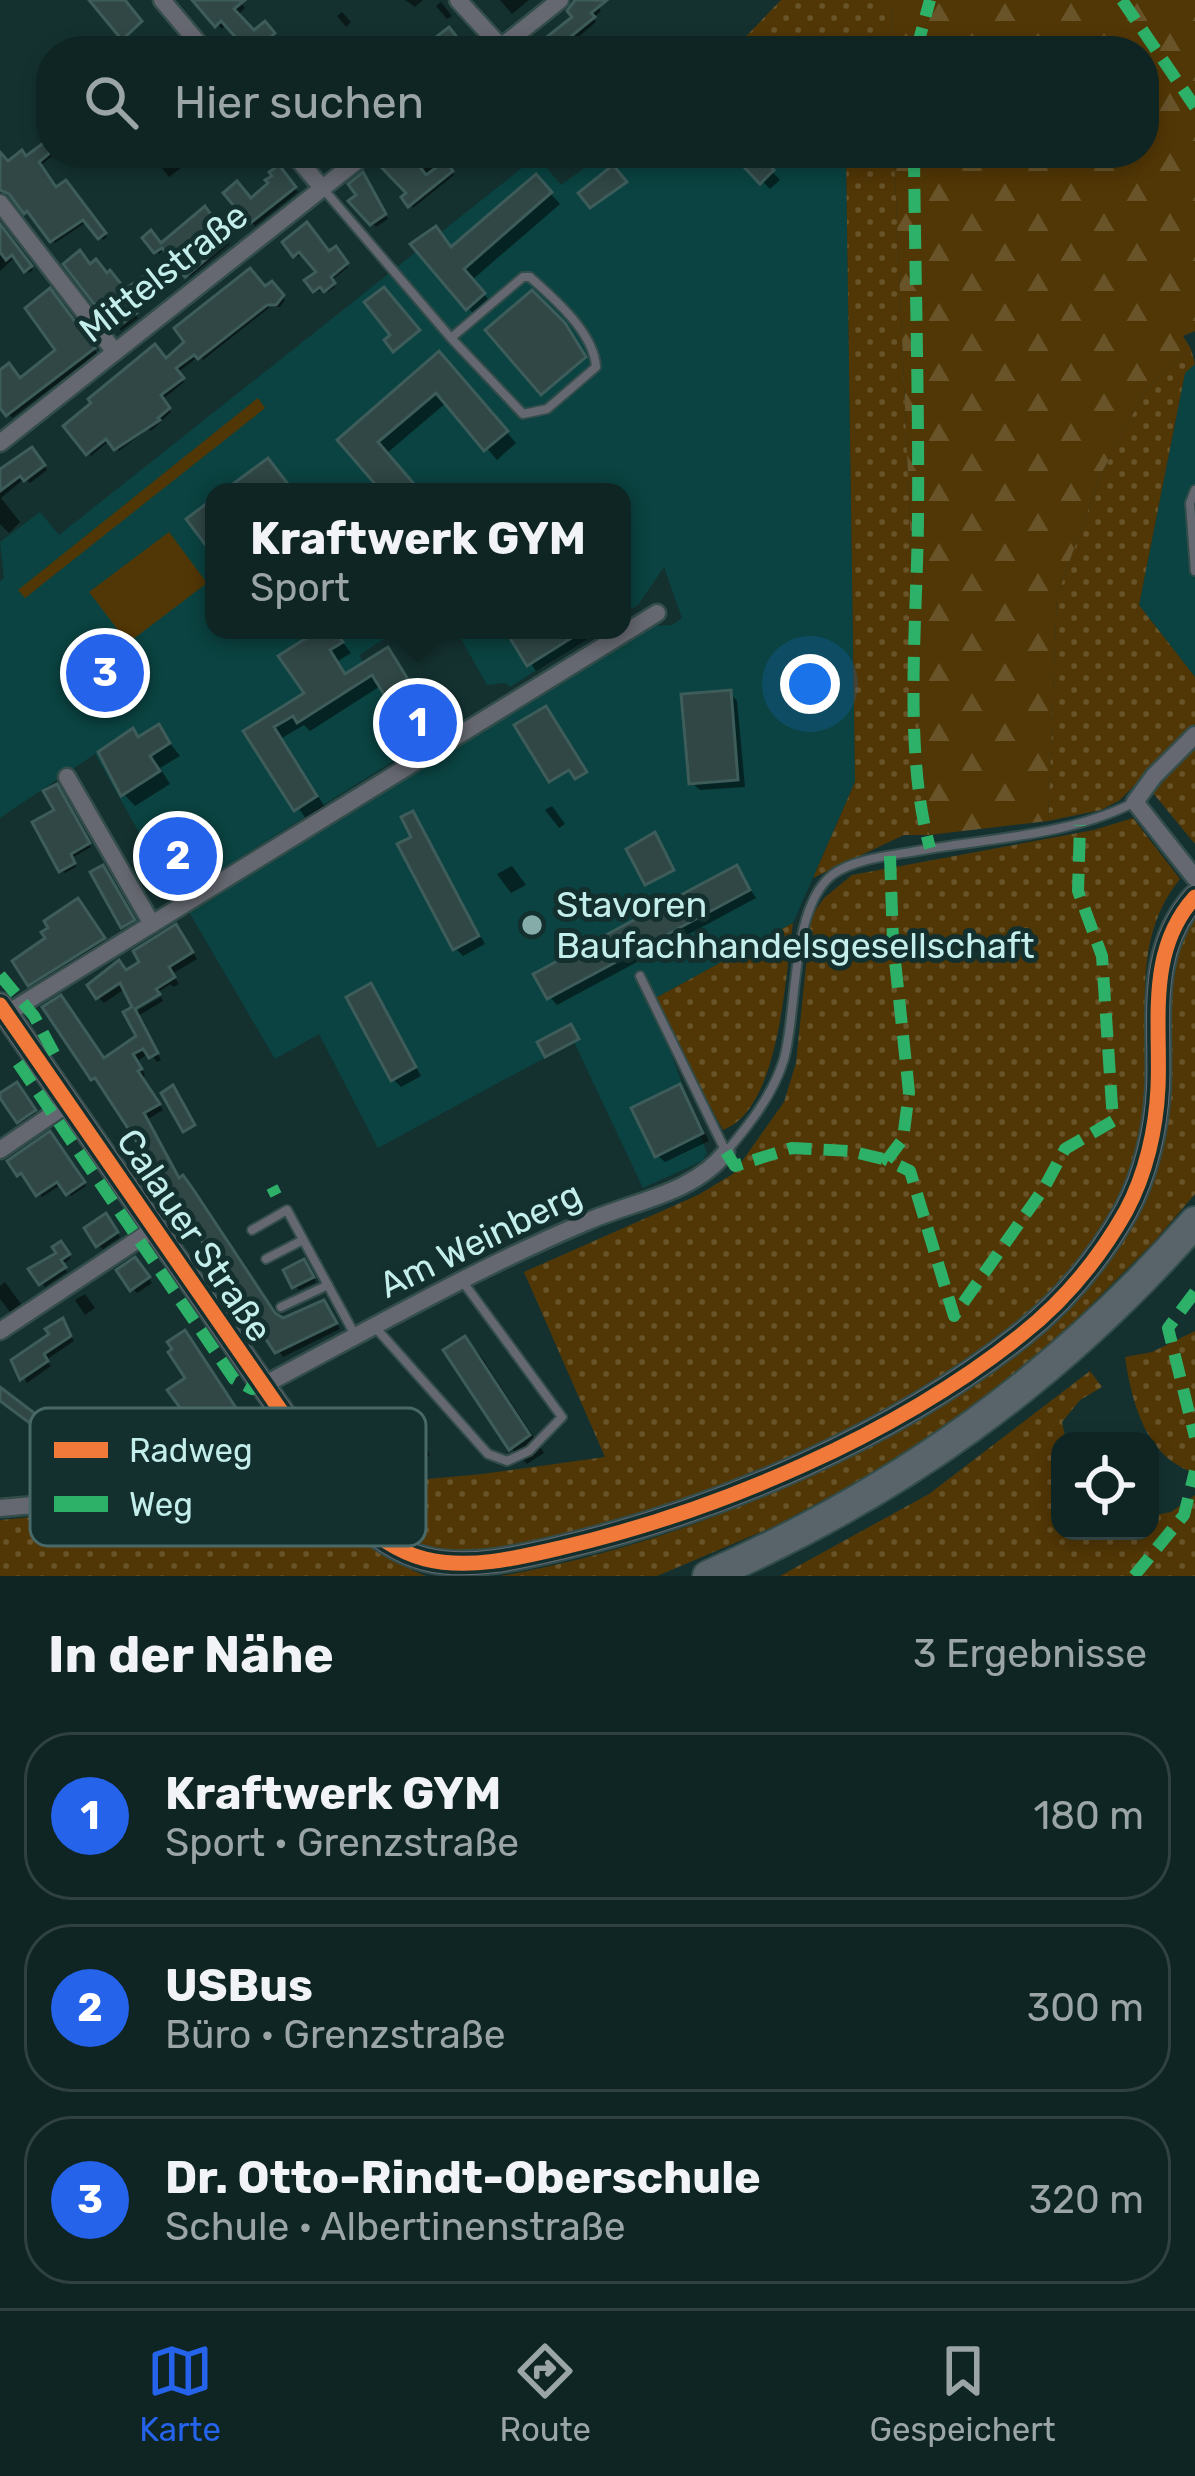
<!DOCTYPE html>
<html lang="de">
<head>
<meta charset="utf-8">
<style>
  body { margin:0; font-family:Rubik,sans-serif; background:#1d3131; color:#f1f3f6 }
  .controls { position:absolute; right:36px; bottom:36px; display:grid; overflow:hidden; border-radius:24px; box-shadow:0 6px 18px #0003 }
  .controls button { width:108px; height:108px; display:grid; place-items:center; padding:0; border:0; border-bottom:3px solid #2f4241; background:#0f2524; color:#f1f3f6; font:60px sans-serif }
  .you { position:absolute; left:810px; top:684px; width:42px; height:42px; margin:-30px; border:9px solid #fff; border-radius:50%; background:#1a73e8; box-shadow:0 0 0 18px #1a73e833 }
  .badge { display:grid; place-items:center; width:78px; height:78px; border-radius:50%; background:#2563eb; color:#fff; font-size:39px; font-weight:700 }
  .pin { position:absolute; translate:-50% -50%; border:6px solid #fff; box-shadow:0 3px 12px #0006 }
  .popup { position:absolute; left:205px; top:483px; width:426px; height:156px; box-sizing:border-box; display:grid; place-content:center; border-radius:24px; background:#0f2524; filter:drop-shadow(0 3px 9px #0005); font-size:39px; white-space:nowrap; color:#9ba5a6 }
  .popup b { font-size:45px; color:#f1f3f6 }
  .popup::after { content:''; position:absolute; left:50%; top:100%; margin-left:-24px; border:24px solid transparent; border-top-color:#0f2524 }
  .list { margin:0; padding:0; list-style:none }
  h2 { display:flex; justify-content:space-between; align-items:center; height:156px; margin:0; padding:0 48px; font-size:51px }
  h2 small { font-size:39px; font-weight:400; color:#9ba5a6 }
  .list li { display:grid; grid-template-columns:78px 1fr auto; gap:36px; align-items:center; box-sizing:border-box; height:168px; margin:0 24px 24px; padding:0 24px; border:3px solid #2f4241; border-radius:48px }
  .list b { display:block; font-size:45px; white-space:nowrap }
  .list p { margin:0; font-size:39px; white-space:nowrap; color:#9ba5a6 }
  .list em { font-size:39px; font-style:normal; color:#9ba5a6 }
  .icon { flex:none; width:66px; height:66px; fill:none; stroke:currentColor; stroke-width:2; stroke-linecap:round; stroke-linejoin:round }
  .map { position:relative; flex:none; width:1195px; height:1576px; overflow:hidden }
  .search { position:absolute; background:#0f2524; box-shadow:0 6px 18px #0003; left:36px; right:36px; top:36px; height:132px; display:flex; align-items:center; gap:30px; box-sizing:border-box; padding:0 42px; border-radius:48px; color:#9ba5a6; font-size:45px }
  .sheet { height:732px; background:#0f2524 }
  nav { display:flex; justify-content:space-around; align-items:center; box-sizing:border-box; height:168px; border-top:3px solid #2f4241; background:#0f2524; font-size:33px; color:#9ba5a6 }
  nav a { display:grid; justify-items:center; gap:6px }
  nav .on { color:#2563eb }
  .map>svg:first-child { display:block }
  .built { fill:#0a4341 }
  .grass { fill:url(#grass-dots) }
  .forest { fill:url(#forest-firs) }
  .park { fill:#523706 }
  .shadow { fill:#0007 }
  .building { fill:#304746; stroke:#3d5c5a; stroke-width:3 }
  .lines { fill:none; stroke-linecap:round; stroke-linejoin:round }
  .lane-casing { stroke:#334d4b; stroke-width:12 }
  .street-casing { stroke:#334d4b; stroke-width:21 }
  .secondary-casing { stroke:#334d4b; stroke-width:28 }
  .highway-casing { stroke:#334d4b; stroke-width:34 }
  .lane { stroke:#666871; stroke-width:8 }
  .street { stroke:#666871; stroke-width:16 }
  .secondary { stroke:#646974; stroke-width:24 }
  .highway { stroke:#58646a; stroke-width:30 }
  .quiet { stroke:#2db169; stroke-width:12; stroke-dasharray:24 12; stroke-linecap:butt }
  .cycleway-casing { stroke:#13302e; stroke-width:22 }
  .cycleway { stroke:#f17a3a; stroke-width:15 }
  .poi-dot { fill:#86acaa; stroke:#13302e; stroke-width:4.5 }
  .labels { text-anchor:middle; stroke-width:10; stroke-linejoin:round; paint-order:stroke }
  .street-label { font-size:36px; fill:#c4eeeb; stroke:#13302e }
  .poi-label { font-size:36px; fill:#c4eeeb; stroke:#13302e; text-anchor:start }
  .key { fill:#13302e; stroke:#486967; stroke-width:3 }
  .key-label { font-size:33px; fill:#c4eeeb }
</style>
</head>
<body>
<div class="map">
<svg width="1195" height="1576" viewBox="0 0 1195 1576">
  <defs>
    <pattern id="grass-dots" width="8" height="8" patternUnits="userSpaceOnUse" patternTransform="scale(3)"><rect width="8" height="8" fill="#523706"/><path d="M2 2h.1M6 6h.1" fill="none" stroke="#69542a" stroke-width="1.8" stroke-linecap="round"/></pattern>
    <pattern id="forest-firs" width="22" height="20" patternUnits="userSpaceOnUse" patternTransform="scale(3)"><rect width="22" height="20" fill="#523706"/><path d="M5 1l3.5 6h-7zM16 11l3.5 6h-7z" fill="#69542a"/></pattern>
  </defs>
  <rect width="100%" height="100%" fill="#143130"/>
  <!-- built -->
  <g class="built">
    <polygon points="605,153 770,153 779,161 785,153 846,153 855,782 793,923 652,1000 707,1153 702,1161 643,1188 574,1042 378,1148 319,1034 275,1059 189,912 648,626 672,625 682,618 664,567 638,605 622,615 622,492 214,492 214,630 398,630 359,655 417,746 176,898 95,754 0,818 0,581 4,578 0,542 40,512 59,535 537,156 561,185"/>
    <polygon points="1195,364 1195,677 1139,605 1185,373"/>
    <polygon points="456,630 599,630 510,687 506,683 487,685"/>
  </g>
  <!-- grass -->
  <g class="grass">
    <polygon points="781,0 891,0 892,51 732,51"/>
    <polygon points="846,153 894,153 919,730 929,835 904,835 813,878 855,782"/>
    <polygon points="1191,349 1195,364 1185,373 1139,605 1195,677 1195,724 1120,800 1101,810 1048,821 1057,596 1101,474 1146,389"/>
    <polygon points="1195,746 1195,844 1153,793"/>
    <path d="M1133 818 1180 879C1128 943 1151 1021 1145 1098 1142 1134 1133 1169 1117 1203 1098 1244 1070 1280 1036 1311 1019 1327 996 1340 977 1353 853 1440 710 1500 563 1535 519 1546 474 1559 428 1550 404 1545 386 1528 366 1514L362 1485 482 1474 605 1457 524 1272 698 1195 733 1174 784 1102 796 1063 811 917 824 898 852 875 1094 830Z"/>
    <path d="M1195 911V1194L1153 1243 1063 1333 966 1412 864 1478 775 1526 657 1576H501C646 1550 781 1497 908 1424 961 1394 1015 1362 1058 1320 1104 1277 1138 1218 1159 1159 1188 1078 1145 987 1195 911Z"/>
    <path d="M793 923C785 977 780 1109 723 1130L652 1000Z"/>
    <path d="M1195 1331V1473C1146 1457 1132 1404 1125 1357L1152 1352Z"/>
    <polygon points="1090,1371 1102,1387 1080,1400 1062,1422 1066,1441 1060,1441 1060,1531 1150,1531 1150,1516 1171,1512 1195,1495 1195,1576 780,1576 929,1494"/>
    <path d="M278 1470 300 1471C336 1517 370 1554 426 1576H0V1520L172 1504 229 1493Z"/>
  </g>
  <!-- forest -->
  <polygon class="forest" points="891,0 1195,0 1195,331 1183,336 1191,349 1146,389 1101,474 1057,596 1048,821 929,835 919,730 894,153 1144,153 1144,51 892,51"/>
  <!-- park -->
  <g class="park">
    <polygon points="258,398 265,408 25,598 18,590"/>
    <polygon points="169,532 207,583 128,643 89,592"/>
  </g>
  <!-- shadow -->
  <g class="shadow">
    <polygon points="196,0 239,0 245,8 237,16 254,34 265,25 277,39 264,51 252,51 227,24 222,29"/>
    <polygon points="405,0 423,0 415,7"/>
    <polygon points="500,0 529,0 512,14"/>
    <polygon points="582,0 593,0 601,11 593,18 596,22 562,51 532,51 576,18"/>
    <polygon points="441,2 452,16 447,19 436,6"/>
    <polygon points="342,12 351,22 346,27 337,16"/>
    <polygon points="116,37 129,51 100,51"/>
    <polygon points="651,37 661,51 632,51"/>
    <polygon points="51,75 51,93 45,97 36,86"/>
    <polygon points="45,145 53,155 40,166 56,190 69,187 107,237 103,240 88,221 55,243 11,194 0,193 0,155 8,165 26,159"/>
    <polygon points="167,153 201,153 169,177 157,162"/>
    <polygon points="235,153 258,153 245,164"/>
    <polygon points="328,153 349,153 337,163"/>
    <polygon points="400,153 436,153 454,175 413,208 405,197 410,193"/>
    <polygon points="735,153 754,153 780,180 770,189"/>
    <polygon points="279,169 298,192 255,226 227,193 251,202 272,184"/>
    <polygon points="536,178 560,204 472,280 493,305 478,318 468,308 452,249"/>
    <polygon points="366,180 388,219 376,227 353,201"/>
    <polygon points="205,210 230,244 190,277 166,248 159,254 146,238 161,246"/>
    <polygon points="0,227 33,270 29,273 16,256 0,271"/>
    <polygon points="286,243 329,255 336,250 348,267 331,281 335,287 328,292 324,288 317,292 320,273 303,252 298,257"/>
    <polygon points="67,264 125,292 150,276 162,290 134,312 138,318 121,331"/>
    <polygon points="272,285 285,300 280,307 270,307 203,360 199,356 177,373 184,382 162,400 171,412 151,431 148,429 119,451 110,440 91,456 67,426 166,361"/>
    <polygon points="53,296 97,353 12,418 0,403 0,371 20,382 59,350"/>
    <polygon points="449,365 516,443 497,460 447,402 386,454 419,492 386,492 342,440"/>
    <polygon points="32,451 47,470 30,483 25,478 1,498 20,522 9,533 0,524 0,474"/>
    <polygon points="325,630 333,630 351,653 338,661 347,676 387,651 443,734 424,746 382,685 310,731 304,725 282,738 325,807 306,819 247,732 308,694"/>
    <polygon points="509,630 584,630 589,638 536,671"/>
    <polygon points="730,693 737,701 745,787 700,790 692,783"/>
    <polygon points="158,728 180,756 160,768 170,784 135,806 124,794 102,753"/>
    <polygon points="59,791 91,847 72,858 76,867 65,873 62,870"/>
    <polygon points="552,806 565,824 559,828 545,810"/>
    <polygon points="412,814 485,944 463,956 455,948 415,838"/>
    <polygon points="179,848 199,873 188,880 169,854"/>
    <polygon points="512,866 526,885 511,893 497,874"/>
    <polygon points="737,868 756,898 557,1005 550,997"/>
    <polygon points="81,906 106,943 34,987 30,984 49,939"/>
    <polygon points="181,934 197,959 172,974 179,984 173,987 171,984 135,1006 126,988 104,1003 98,997"/>
    <polygon points="371,987 421,1076 401,1087 393,1079"/>
    <polygon points="161,997 163,1001 138,1016 161,1060 157,1062 150,1053 137,1061 145,1075 142,1078 163,1110 148,1119 181,1180 278,1319 282,1322 324,1303 340,1329 283,1357 94,1078 105,1061 140,1037 133,1013"/>
    <polygon points="680,1088 687,1096 709,1141 665,1162 657,1155"/>
    <polygon points="21,1090 38,1116 24,1125 19,1121"/>
    <polygon points="53,1138 86,1186 71,1196 62,1184 42,1197 26,1174 19,1174"/>
    <polygon points="110,1222 120,1237 103,1249 98,1245"/>
    <polygon points="64,1248 71,1258 62,1265 67,1272 45,1287 32,1270"/>
    <polygon points="139,1265 152,1283 137,1293 133,1289"/>
    <polygon points="308,1267 316,1282 299,1290 295,1286"/>
    <polygon points="5,1282 21,1304 10,1312 0,1299 0,1286"/>
    <polygon points="85,1294 95,1308 85,1315 75,1300"/>
    <polygon points="63,1321 74,1341 46,1360 51,1366 27,1383 15,1361 53,1335"/>
    <polygon points="190,1339 242,1418 227,1429 214,1413 197,1424 191,1418"/>
    <polygon points="464,1340 481,1356 544,1453 527,1464 511,1448"/>
    <polygon points="379,1433 390,1446 421,1442 430,1455 421,1462 414,1455 373,1484 366,1476 368,1441"/>
  </g>
  <!-- building -->
  <g class="building">
    <polygon points="89,0 125,0 142,21 122,40"/>
    <polygon points="192,0 245,0 234,9 254,30 265,21 275,33 255,51 248,51 221,21 215,27"/>
    <polygon points="575,0 607,0 591,13 595,17 553,51 529,51 572,17 567,11"/>
    <polygon points="449,27 464,46 458,51 418,51"/>
    <polygon points="46,141 51,152 39,162 56,187 66,180 106,233 98,239 83,220 50,242 27,211 24,214 9,194 0,190 0,152 8,161 22,150 26,156"/>
    <polygon points="394,153 410,153 426,175 445,161 453,171 408,207 401,197 406,193 379,165"/>
    <polygon points="731,153 758,153 774,170 760,184"/>
    <polygon points="279,165 296,187 249,224 223,193 237,181 251,198 268,183 265,180 272,176 269,172"/>
    <polygon points="613,165 627,182 590,208 578,193"/>
    <polygon points="363,172 386,214 370,225 348,201 356,195 348,184"/>
    <polygon points="536,174 552,192 464,269 485,293 466,310 410,244 436,226 451,247"/>
    <polygon points="205,206 229,240 185,277 162,248 154,253 142,238 151,230 161,243"/>
    <polygon points="307,222 329,251 336,246 348,263 331,277 335,283 324,292 320,287 313,292 304,280 316,272 299,252 293,257 282,242"/>
    <polygon points="0,224 32,266 24,272 12,255 6,260 0,252"/>
    <polygon points="80,250 90,264 96,259 107,273 110,270 125,289 150,272 161,285 133,307 137,313 114,330 63,264"/>
    <polygon points="250,268 265,286 272,281 284,295 276,305 267,305 198,359 194,355 176,368 184,378 161,395 170,408 158,418 160,420 114,450 106,439 86,455 63,426 91,403 88,399 155,344 166,358 184,342 174,328"/>
    <polygon points="384,287 420,330 393,352 384,340 390,335 364,302"/>
    <polygon points="50,288 95,348 6,416 0,408 0,370 9,363 20,378 55,350 25,308"/>
    <polygon points="532,290 565,323 586,357 541,395 485,330"/>
    <polygon points="439,351 508,431 484,451 436,393 378,442 421,492 382,492 337,440"/>
    <polygon points="32,447 45,465 24,481 20,476 0,491 0,469"/>
    <polygon points="268,458 294,492 222,492"/>
    <polygon points="214,498 214,556 186,519"/>
    <polygon points="319,630 335,630 343,642 330,650 345,674 388,647 435,723 411,738 372,675 297,723 293,716 274,727 317,796 294,811 243,731 304,693 278,656"/>
    <polygon points="505,630 584,630 527,666"/>
    <polygon points="731,690 738,780 689,784 681,694"/>
    <polygon points="546,706 587,772 575,779 569,770 549,782 514,725"/>
    <polygon points="159,724 170,743 150,756 160,771 121,796 98,752 133,728 138,737"/>
    <polygon points="57,784 90,843 71,854 75,863 59,872 32,822 54,810 43,791"/>
    <polygon points="413,811 479,936 453,950 397,844 411,837 401,817"/>
    <polygon points="655,832 674,870 645,885 626,849"/>
    <polygon points="103,865 135,920 121,928 90,872"/>
    <polygon points="737,865 750,890 547,999 533,974"/>
    <polygon points="78,898 105,938 28,986 12,961 45,938 41,932 48,928 44,921"/>
    <polygon points="176,924 193,952 169,967 175,977 156,989 160,994 135,1009 158,1053 149,1058 143,1049 133,1054 142,1069 138,1071 160,1104 144,1113 179,1178 183,1175 193,1189 275,1313 283,1318 324,1300 337,1323 275,1353 95,1078 91,1080 42,1007 61,995 104,1058 136,1036 123,1012 132,1007 120,983 96,999 87,985 119,960 126,970 139,962 133,951"/>
    <polygon points="371,983 416,1067 391,1081 346,997"/>
    <polygon points="571,1024 579,1039 545,1057 537,1042"/>
    <polygon points="17,1082 36,1110 17,1123 0,1098 0,1093"/>
    <polygon points="680,1084 703,1133 655,1157 631,1108"/>
    <polygon points="173,1085 195,1125 183,1132 161,1093"/>
    <polygon points="50,1131 85,1182 66,1195 57,1182 36,1196 21,1173 17,1176 7,1161"/>
    <polygon points="106,1213 118,1232 96,1247 84,1228"/>
    <polygon points="61,1241 70,1254 61,1260 66,1267 39,1285 28,1269 56,1253 52,1247"/>
    <polygon points="135,1257 150,1277 130,1291 116,1270"/>
    <polygon points="304,1259 314,1277 292,1288 283,1270"/>
    <polygon points="63,1318 71,1336 44,1354 48,1361 20,1380 11,1360 49,1334 45,1329"/>
    <polygon points="185,1330 238,1411 219,1425 207,1408 189,1420 167,1390 185,1378 168,1352 172,1349 167,1342"/>
    <polygon points="465,1336 530,1435 509,1450 443,1350"/>
    <polygon points="0,1387 50,1425 43,1433 0,1401"/>
    <polygon points="362,1430 367,1438 379,1430 388,1443 413,1430 424,1446 411,1456 405,1448 363,1478 340,1445"/>
  </g>
  <g class="lines">
    <defs>
      <g id="lane">
        <path d="M325 191 451 338 523 414 547 409 596 367C594 333 555 299 530 277H523L451 338"/>
        <polyline points="1195,490 1190,503 1195,571"/>
        <path d="M640 976 726 1152C749 1125 773 1095 784 1059 798 1009 790 909 832 875 852 860 886 856 911 852 985 838 1067 837 1135 802"/>
        <polyline points="252,1230 287,1210 355,1335"/>
        <polyline points="266,1259 303,1240"/>
        <polyline points="281,1307 328,1285"/>
        <polyline points="375,1327 488,1454 507,1461 529,1451 562,1417 463,1282"/>
      </g>
      <g id="street">
        <polyline points="162,0 205,51"/>
        <polyline points="458,0 501,47"/>
        <polyline points="496,51 560,0"/>
        <polyline points="293,153 322,188"/>
        <polyline points="0,203 115,352"/>
        <polyline points="0,443 367,153"/>
        <polyline points="1195,735 1154,776 1135,802 1195,878"/>
        <polyline points="67,777 152,924"/>
        <polyline points="6,1014 657,613"/>
        <polyline points="0,1150 69,1103"/>
        <polyline points="0,1331 154,1229"/>
        <path d="M262 1386C368 1330 475 1269 586 1222 633 1201 693 1194 726 1152"/>
        <polyline points="0,1508 203,1490 258,1468 297,1437"/>
      </g>
      <path id="secondary" d="M0 1005 355 1518C376 1535 397 1552 425 1559 468 1570 518 1558 560 1548 718 1511 894 1436 1021 1335 1064 1301 1099 1259 1126 1211 1146 1174 1156 1129 1158 1088 1161 1022 1146 951 1195 897"/>
      <path id="highway" d="M708 1576C899 1492 1057 1379 1195 1222"/>
    </defs>
    <!-- lane casing -->
    <use href="#lane" class="lane-casing"/>
    <!-- street casing -->
    <use href="#street" class="street-casing"/>
    <!-- secondary casing -->
    <use href="#secondary" class="secondary-casing"/>
    <!-- highway casing -->
    <use href="#highway" class="highway-casing"/>
    <!-- lane -->
    <use href="#lane" class="lane"/>
    <!-- street -->
    <use href="#street" class="street"/>
    <!-- secondary -->
    <use href="#secondary" class="secondary"/>
    <!-- highway -->
    <use href="#highway" class="highway"/>
    <!-- quiet -->
    <g class="quiet">
      <polyline points="1122,0 1195,107"/>
      <polyline points="916,51 930,0"/>
      <path d="M914 153C915 275 919 398 918 520 917 622 903 751 930 848"/>
      <polyline points="890,856 893,942 909,1092 903,1139 887,1160 910,1171 954,1316 1044,1188 1065,1149 1113,1121 1102,956 1078,891 1080,825"/>
      <polyline points="0,975 34,1016 56,1057"/>
      <polyline points="18,1063 234,1379 252,1389 262,1386"/>
      <polyline points="726,1152 735,1166 792,1148 850,1151 887,1160"/>
      <polyline points="272,1187 276,1195"/>
      <polyline points="1195,1292 1168,1328 1195,1437"/>
      <polyline points="1134,1576 1184,1515 1195,1471"/>
    </g>
    <defs>
      <path id="cycleway" d="M0 1005 355 1518C376 1535 397 1552 425 1559 468 1570 518 1558 560 1548 718 1511 894 1436 1021 1335 1064 1301 1099 1259 1126 1211 1146 1174 1156 1129 1158 1088 1161 1022 1146 951 1195 897"/>
    </defs>
    <!-- cycleway casing -->
    <use href="#cycleway" class="cycleway-casing"/>
    <!-- cycleway -->
    <use href="#cycleway" class="cycleway"/>
  </g>
  <!-- markers -->
  <circle class="poi-dot" cx="532" cy="925" r="12"/>
  <g class="labels">
    <!-- street labels -->
    <g class="street-label">
      <text transform="translate(163 272) rotate(-38)" y="13">Mittelstraße</text>
      <text transform="translate(195 1235) rotate(56)" y="13">Calauer Straße</text>
      <text transform="translate(480 1239) rotate(-26)" y="13">Am Weinberg</text>
    </g>
    <!-- poi labels -->
    <g class="poi-label">
      <text x="556" y="917">Stavoren<tspan x="556" dy="41">Baufachhandelsgesellschaft</tspan></text>
    </g>
  </g>
  <!-- legend -->
  <rect x="30" y="1408" width="396" height="138" rx="18" class="key"/>
  <rect x="54" y="1442" width="54" height="16" fill="#f17a3a"/>
  <rect x="54" y="1496" width="54" height="16" fill="#2db169"/>
  <g class="key-label">
    <text x="129" y="1462">Radweg</text>
    <text x="129" y="1516">Weg</text>
  </g>
</svg>
<div class="controls">
<button><svg class="icon" aria-label="locate" viewBox="0 0 24 24"><circle cx="12" cy="12" r="6"/><path d="M12 2v4M12 18v4M2 12h4M18 12h4"/></svg></button>
</div>
<div class="you"></div>
<div class="pin badge" style="left:418px;top:723px">1</div>
<div class="popup"><b>Kraftwerk GYM</b>Sport</div>
<div class="pin badge" style="left:178px;top:856px">2</div>
<div class="pin badge" style="left:105px;top:673px">3</div>
<div class="search"><svg class="icon" aria-label="search" viewBox="0 0 24 24"><circle cx="10" cy="10" r="6"/><path d="M15 15l6 6"/></svg>Hier suchen</div>
</div>
<section class="sheet">
<h2>In der Nähe<small>3 Ergebnisse</small></h2>
<ul class="list">
<li><span class="badge">1</span><div><b>Kraftwerk GYM</b><p>Sport · Grenzstraße</p></div><em>180 m</em></li>
<li><span class="badge">2</span><div><b>USBus</b><p>Büro · Grenzstraße</p></div><em>300 m</em></li>
<li><span class="badge">3</span><div><b>Dr. Otto-Rindt-Oberschule</b><p>Schule · Albertinenstraße</p></div><em>320 m</em></li>
</ul>
</section>
<nav>
<a class="on"><svg class="icon" aria-label="map" viewBox="0 0 24 24"><path d="M3 6l6-2 6 2 6-2v14l-6 2-6-2-6 2zM9 4v14M15 6v14"/></svg>Karte</a>
<a><svg class="icon" aria-label="directions" viewBox="0 0 24 24"><path d="M12 3l9 9-9 9-9-9zM9 14v-3h6M13 9l2 2-2 2"/></svg>Route</a>
<a><svg class="icon" aria-label="saved" viewBox="0 0 24 24"><path d="M7 4h10v16l-5-4-5 4z"/></svg>Gespeichert</a>
</nav>
</body>
</html>
